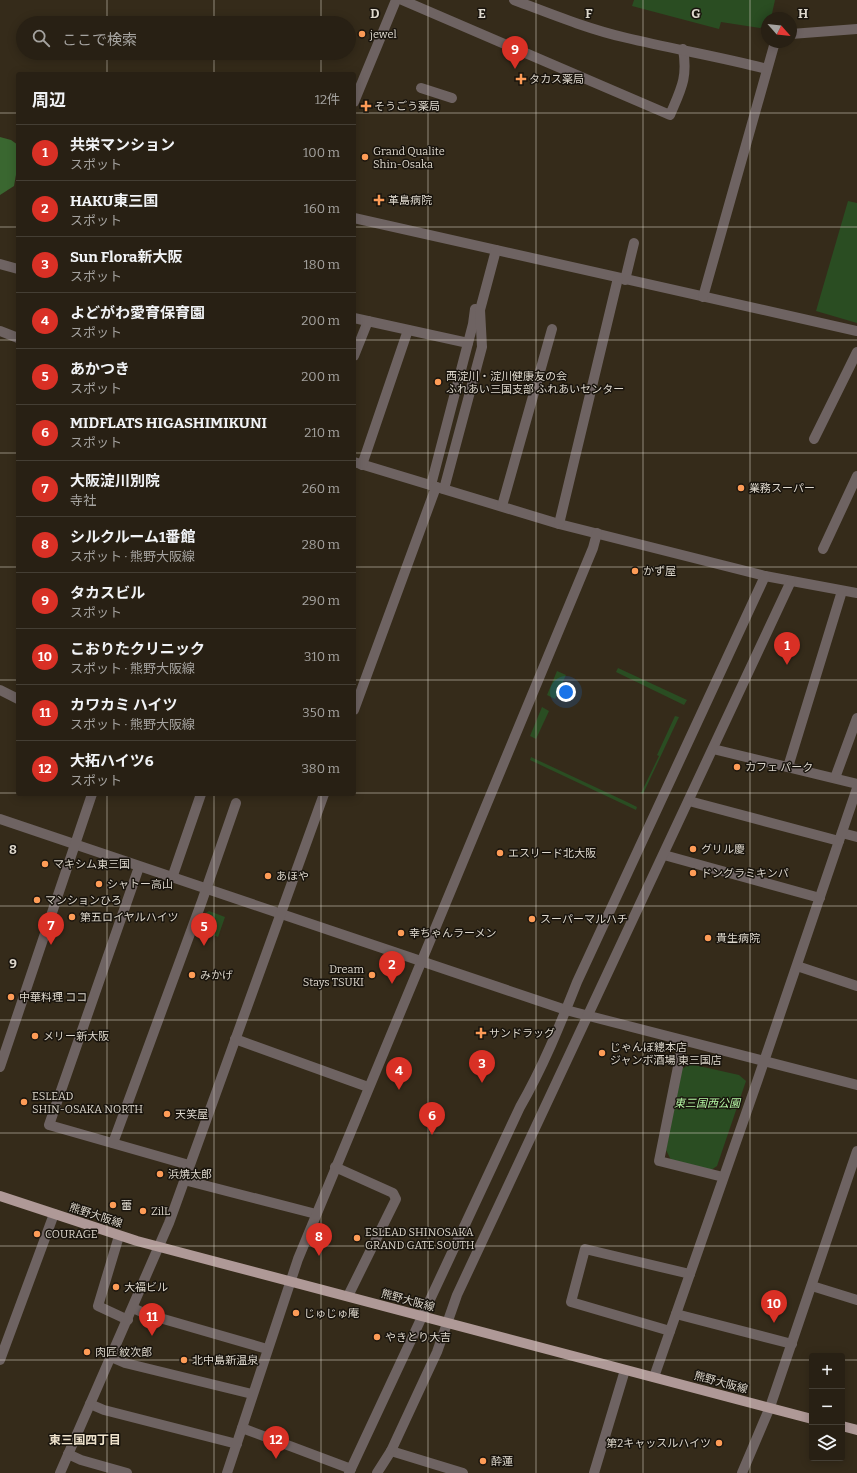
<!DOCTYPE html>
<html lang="ja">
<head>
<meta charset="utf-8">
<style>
  body { margin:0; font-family:Bitter,"Noto Sans JP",serif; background:#30281d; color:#f1f3f6 }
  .controls { position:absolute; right:12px; bottom:12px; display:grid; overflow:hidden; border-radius:4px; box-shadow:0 2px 10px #0003 }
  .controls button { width:36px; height:36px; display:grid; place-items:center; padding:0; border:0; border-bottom:1px solid #443e34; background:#282014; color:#f1f3f6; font:20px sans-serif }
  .compass { position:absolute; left:761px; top:12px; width:36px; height:36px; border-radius:50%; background:#282014; box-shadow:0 2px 10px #0003; rotate:117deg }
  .you { position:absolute; left:566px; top:692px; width:14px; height:14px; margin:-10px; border:3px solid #fff; border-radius:50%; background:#1a73e8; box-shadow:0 0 0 6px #1a73e833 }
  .badge { display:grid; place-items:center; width:26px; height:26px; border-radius:50%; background:#d93025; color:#fff; font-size:13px; font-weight:700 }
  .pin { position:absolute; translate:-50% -33px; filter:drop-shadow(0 1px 2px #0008) }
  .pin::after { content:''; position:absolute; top:21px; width:14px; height:12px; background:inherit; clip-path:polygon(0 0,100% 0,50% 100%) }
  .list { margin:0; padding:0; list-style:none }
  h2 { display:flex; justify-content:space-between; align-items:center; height:52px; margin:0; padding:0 16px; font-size:17px }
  h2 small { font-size:13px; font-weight:400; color:#a5a3a0 }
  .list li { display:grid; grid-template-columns:26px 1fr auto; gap:12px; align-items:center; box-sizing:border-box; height:56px; padding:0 16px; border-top:1px solid #443e34 }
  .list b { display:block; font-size:15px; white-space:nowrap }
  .list p { margin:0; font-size:13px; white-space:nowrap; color:#a5a3a0 }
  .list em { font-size:13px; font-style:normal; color:#a5a3a0 }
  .icon { flex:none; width:22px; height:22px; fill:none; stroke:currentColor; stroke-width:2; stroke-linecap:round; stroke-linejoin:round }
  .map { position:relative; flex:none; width:857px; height:1473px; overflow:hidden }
  .search { position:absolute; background:#282014; box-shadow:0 2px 10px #0003; left:16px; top:16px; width:340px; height:44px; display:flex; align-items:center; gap:10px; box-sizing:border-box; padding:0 14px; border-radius:22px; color:#a5a3a0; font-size:15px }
  .panel { position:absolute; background:#282014; box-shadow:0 2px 10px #0003; left:16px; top:72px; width:340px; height:724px; border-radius:4px }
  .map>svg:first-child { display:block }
  .green { fill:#2a4d22 }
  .forest { fill:#3a6730 }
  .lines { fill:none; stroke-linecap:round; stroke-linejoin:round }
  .minor { stroke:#6e6362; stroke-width:10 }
  .major { stroke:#af9997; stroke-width:10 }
  .grid { fill:none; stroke:#ded8cd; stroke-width:1; stroke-opacity:0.55 }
  .poi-dot { fill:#fe9c57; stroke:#19140d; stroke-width:1.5 }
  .labels { text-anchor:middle; stroke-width:3; stroke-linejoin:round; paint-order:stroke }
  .poi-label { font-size:11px; fill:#ded8cd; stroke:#19140d; text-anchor:start }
  .park-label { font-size:11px; font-style:italic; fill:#b3f6a4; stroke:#19140d }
  .street-label { font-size:11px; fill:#ded8cd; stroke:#19140d }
  .neighbourhood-label { font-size:12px; font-weight:bold; fill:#eee2cc; stroke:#19140d }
  .grid-label { font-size:13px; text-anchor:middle; font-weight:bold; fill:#ded8cd; stroke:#19140d; stroke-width:3; stroke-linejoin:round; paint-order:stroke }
</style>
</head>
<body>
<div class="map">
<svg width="857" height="1473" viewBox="0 0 857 1473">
  <rect width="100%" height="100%" fill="#352b1a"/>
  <!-- green -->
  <g class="green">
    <polygon points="634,0 775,0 771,18 767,18 767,23 760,28 721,22 719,29 632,6"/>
    <polygon points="848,201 857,203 857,323 816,311"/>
    <polygon points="618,668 687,700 684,705 616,672"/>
    <polygon points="557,671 566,675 555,699 547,695"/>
    <polygon points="542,707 549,711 536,739 530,736"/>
    <polygon points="675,716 679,717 643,794 641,793 659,756 657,755"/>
    <polygon points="531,757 627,802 637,807 636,810 530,760"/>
    <polygon points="209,911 225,917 218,937 198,929 204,914"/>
    <polygon points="690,1064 739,1075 746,1081 717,1166 711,1170 671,1160 666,1150 682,1069"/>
  </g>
  <!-- forest -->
  <polygon class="forest" points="0,137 11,140 18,145 18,163 14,186 0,195"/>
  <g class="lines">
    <!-- minor -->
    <g class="minor">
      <path d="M402 0 670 115C681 89 688 78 683 49"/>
      <path d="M514 0C551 14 588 29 627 38 673 49 721 57 767 69"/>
      <polyline points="791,34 857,29"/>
      <polyline points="421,88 452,98"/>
      <polyline points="354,102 396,0"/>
      <polyline points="354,218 857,331"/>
      <polyline points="0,264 18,269"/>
      <polyline points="625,280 634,243"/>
      <polyline points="703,297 775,42"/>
      <polyline points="354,318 468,343"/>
      <polyline points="0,331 18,338"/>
      <polyline points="354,356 368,321"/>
      <polyline points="814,439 857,352"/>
      <polyline points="354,462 559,524 765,576 857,593"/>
      <polyline points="362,465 408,330"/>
      <polyline points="431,485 473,324 475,309"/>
      <polyline points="444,489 482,347 480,310 496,250"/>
      <polyline points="502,506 552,329"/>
      <polyline points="559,524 618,278"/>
      <polyline points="823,549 857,476"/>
      <polyline points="0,690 18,699"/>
      <polyline points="354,710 436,487"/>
      <polyline points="713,749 857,784"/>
      <polyline points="788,767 842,591"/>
      <polyline points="835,778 857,718"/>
      <polyline points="689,801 839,841"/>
      <polyline points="0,819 566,1010 857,1085"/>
      <polyline points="842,833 857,837"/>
      <polyline points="664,855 820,898"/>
      <polyline points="139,867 49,1125 189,1165"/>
      <polyline points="172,878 201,794"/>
      <polyline points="797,966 857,986"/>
      <polyline points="235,1039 368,1087"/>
      <polyline points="683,1042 659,1161 723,1177"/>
      <polyline points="0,1067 92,794"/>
      <polyline points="113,1143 202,901 236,803"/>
      <polyline points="335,1167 393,1193 396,1199 348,1296"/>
      <polyline points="184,1180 316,1214"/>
      <polyline points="119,1236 98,1306 128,1320"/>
      <polyline points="812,1286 857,1300"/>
      <polyline points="133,1308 146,1314 267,1349"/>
      <polyline points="676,1314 792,1344"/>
      <polyline points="670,1331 571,1302 585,1249 690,1274"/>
      <polyline points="111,1357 125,1363 252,1394"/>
      <polyline points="0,1360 54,1214"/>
      <polyline points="654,1377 758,1079 857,788"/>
      <polyline points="90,1404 104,1410 237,1444"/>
      <polyline points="242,1428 351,1469"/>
      <polyline points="391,1451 463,1473"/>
      <polyline points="68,1454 81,1460 127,1473"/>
      <polyline points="60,1473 169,1223 324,794"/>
      <polyline points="227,1473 298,1259 593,548 597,533"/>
      <path d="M349 1473 520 1107C543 1067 560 1025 577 982L765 576"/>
      <polyline points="377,1473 391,1451 437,1352 457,1295 791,581"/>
      <polyline points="594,1473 625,1370"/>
      <polyline points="742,1473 770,1407 857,1151"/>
    </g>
    <!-- major -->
    <g class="major">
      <polyline points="0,1196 137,1241 812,1419"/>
      <polyline points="842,1426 857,1430"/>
    </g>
  </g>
  <!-- grid -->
  <path class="grid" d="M107 0V23M214 0V23M321 0V23M428 0V1473M536 0V1473M643 0V1473M750 0V1473M107 53V74M214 53V74M321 53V74M0 113H18M354 113H857M0 227H18M354 227H857M0 340H18M354 340H857M0 453H18M354 453H857M0 567H18M354 567H857M0 680H18M354 680H857M0 793H18M354 793H857M107 794V1473M214 794V1473M321 794V1473M0 906H857M0 1020H857M0 1133H857M0 1246H857M0 1360H812M842 1360H857"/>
  <!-- markers -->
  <g class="poi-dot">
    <circle cx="362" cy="34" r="4"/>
    <path d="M519 73h4v4h4v4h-4v4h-4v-4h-4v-4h4z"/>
    <path d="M364 100h4v4h4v4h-4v4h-4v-4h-4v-4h4z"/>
    <circle cx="365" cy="157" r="4"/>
    <path d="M377 194h4v4h4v4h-4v4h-4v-4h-4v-4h4z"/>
    <circle cx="438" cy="382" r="4"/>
    <circle cx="741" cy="488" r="4"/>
    <circle cx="635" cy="571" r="4"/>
    <circle cx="737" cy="767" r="4"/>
    <circle cx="693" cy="849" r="4"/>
    <circle cx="500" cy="853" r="4"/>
    <circle cx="45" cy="864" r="4"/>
    <circle cx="693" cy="873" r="4"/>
    <circle cx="268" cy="876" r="4"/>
    <circle cx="99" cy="884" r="4"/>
    <circle cx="37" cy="900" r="4"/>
    <circle cx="72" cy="917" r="4"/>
    <circle cx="532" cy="919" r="4"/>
    <circle cx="401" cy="933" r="4"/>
    <circle cx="708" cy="938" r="4"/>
    <circle cx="192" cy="975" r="4"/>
    <circle cx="372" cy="975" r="4"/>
    <circle cx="11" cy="997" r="4"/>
    <path d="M479 1027h4v4h4v4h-4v4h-4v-4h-4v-4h4z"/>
    <circle cx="35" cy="1036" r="4"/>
    <circle cx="602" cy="1053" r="4"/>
    <circle cx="24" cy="1102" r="4"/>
    <circle cx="167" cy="1114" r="4"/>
    <circle cx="160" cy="1174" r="4"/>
    <circle cx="113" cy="1205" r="4"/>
    <circle cx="143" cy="1211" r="4"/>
    <circle cx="37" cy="1234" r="4"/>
    <circle cx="357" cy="1238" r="4"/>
    <circle cx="116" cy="1287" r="4"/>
    <circle cx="296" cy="1313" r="4"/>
    <circle cx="377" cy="1337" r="4"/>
    <circle cx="87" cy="1352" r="4"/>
    <circle cx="184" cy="1360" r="4"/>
    <circle cx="719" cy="1443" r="4"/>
    <circle cx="483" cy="1461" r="4"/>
  </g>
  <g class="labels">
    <!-- poi labels -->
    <g class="poi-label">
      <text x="370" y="38">jewel</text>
      <text x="529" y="83">タカス薬局</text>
      <text x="374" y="110">そうごう薬局</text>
      <text x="373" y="155">Grand Qualite<tspan x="373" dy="13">Shin-Osaka</tspan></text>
      <text x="388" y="204">革島病院</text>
      <text x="446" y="380">西淀川・淀川健康友の会<tspan x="446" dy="13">ふれあい三国支部 ふれあいセンター</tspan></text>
      <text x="749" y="492">業務スーパー</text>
      <text x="643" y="575">かず屋</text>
      <text x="745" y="771">カフェ パーク</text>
      <text x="701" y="853">グリル慶</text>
      <text x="508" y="857">エスリード北大阪</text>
      <text x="53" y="868">マキシム東三国</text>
      <text x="701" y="877">ドングラミキンパ</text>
      <text x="276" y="880">あほや</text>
      <text x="107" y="888">シャトー高山</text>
      <text x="45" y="904">マンションひろ</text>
      <text x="80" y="921">第五ロイヤルハイツ</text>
      <text x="540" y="923">スーパーマルハチ</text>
      <text x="409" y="937">幸ちゃんラーメン</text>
      <text x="716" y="942">貴生病院</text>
      <text x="364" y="973" text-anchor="end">Dream<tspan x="364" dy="13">Stays TSUKI</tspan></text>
      <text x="200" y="979">みかげ</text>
      <text x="19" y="1001">中華料理 ココ</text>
      <text x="489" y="1037">サンドラッグ</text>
      <text x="43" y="1040">メリー新大阪</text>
      <text x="610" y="1051">じゃんぼ總本店<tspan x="610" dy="13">ジャンボ酒場 東三国店</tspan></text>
      <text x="32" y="1100">ESLEAD<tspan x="32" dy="13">SHIN-OSAKA NORTH</tspan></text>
      <text x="175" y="1118">天笑屋</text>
      <text x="168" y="1178">浜焼太郎</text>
      <text x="121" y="1209">蕾</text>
      <text x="151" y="1215">ZilL</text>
      <text x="365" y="1236">ESLEAD SHINOSAKA<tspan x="365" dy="13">GRAND GATE SOUTH</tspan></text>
      <text x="45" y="1238">COURAGE</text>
      <text x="124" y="1291">大福ビル</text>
      <text x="304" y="1317">じゅじゅ庵</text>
      <text x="385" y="1341">やきとり大吉</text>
      <text x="95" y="1356">肉匠 紋次郎</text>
      <text x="192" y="1364">北中島新温泉</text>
      <text x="711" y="1447" text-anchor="end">第2キャッスルハイツ</text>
      <text x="491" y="1465">酔蓮</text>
    </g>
    <!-- park labels -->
    <g class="park-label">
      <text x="707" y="1107">東三国西公園</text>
    </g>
    <!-- street labels -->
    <g class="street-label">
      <text transform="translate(96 1215) rotate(18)" y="4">熊野大阪線</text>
      <text transform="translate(408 1300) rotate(15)" y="4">熊野大阪線</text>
      <text transform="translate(721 1382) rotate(15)" y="4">熊野大阪線</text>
    </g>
    <!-- neighbourhood labels -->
    <g class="neighbourhood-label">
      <text x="85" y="1444">東三国四丁目</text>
    </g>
  </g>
  <g class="grid-label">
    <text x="375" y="18">D</text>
    <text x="482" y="18">E</text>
    <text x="589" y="18">F</text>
    <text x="696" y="18">G</text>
    <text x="803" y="18">H</text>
    <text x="13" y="854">8</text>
    <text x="13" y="968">9</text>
  </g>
</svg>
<div class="controls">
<button>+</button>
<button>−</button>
<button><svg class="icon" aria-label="layers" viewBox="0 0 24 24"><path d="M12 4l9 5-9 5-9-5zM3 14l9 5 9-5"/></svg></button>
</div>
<svg class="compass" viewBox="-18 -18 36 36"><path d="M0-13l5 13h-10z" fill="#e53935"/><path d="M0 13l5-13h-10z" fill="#a5a3a0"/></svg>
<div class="you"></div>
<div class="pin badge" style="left:787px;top:665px">1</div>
<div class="pin badge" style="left:392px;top:984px">2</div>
<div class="pin badge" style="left:482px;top:1083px">3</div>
<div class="pin badge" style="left:399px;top:1090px">4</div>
<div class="pin badge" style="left:204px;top:946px">5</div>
<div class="pin badge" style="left:432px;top:1135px">6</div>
<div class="pin badge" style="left:51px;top:945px">7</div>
<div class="pin badge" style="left:319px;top:1256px">8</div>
<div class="pin badge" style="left:515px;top:69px">9</div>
<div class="pin badge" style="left:774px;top:1323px">10</div>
<div class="pin badge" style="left:152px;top:1336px">11</div>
<div class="pin badge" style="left:276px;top:1459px">12</div>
<div class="search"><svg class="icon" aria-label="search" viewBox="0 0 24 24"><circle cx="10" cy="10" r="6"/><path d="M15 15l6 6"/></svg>ここで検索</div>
<section class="panel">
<h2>周辺<small>12件</small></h2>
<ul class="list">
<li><span class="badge">1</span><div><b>共栄マンション</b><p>スポット</p></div><em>100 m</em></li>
<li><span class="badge">2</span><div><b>HAKU東三国</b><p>スポット</p></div><em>160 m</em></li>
<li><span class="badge">3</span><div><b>Sun Flora新大阪</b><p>スポット</p></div><em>180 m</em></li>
<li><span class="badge">4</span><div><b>よどがわ愛育保育園</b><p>スポット</p></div><em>200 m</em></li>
<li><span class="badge">5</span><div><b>あかつき</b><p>スポット</p></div><em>200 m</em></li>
<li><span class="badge">6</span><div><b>MIDFLATS HIGASHIMIKUNI</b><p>スポット</p></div><em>210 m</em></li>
<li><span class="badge">7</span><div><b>大阪淀川別院</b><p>寺社</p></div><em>260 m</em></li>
<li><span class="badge">8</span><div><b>シルクルーム1番館</b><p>スポット · 熊野大阪線</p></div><em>280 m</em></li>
<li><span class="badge">9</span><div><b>タカスビル</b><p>スポット</p></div><em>290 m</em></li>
<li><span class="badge">10</span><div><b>こおりたクリニック</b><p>スポット · 熊野大阪線</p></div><em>310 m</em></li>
<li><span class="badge">11</span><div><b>カワカミ ハイツ</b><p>スポット · 熊野大阪線</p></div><em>350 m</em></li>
<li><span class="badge">12</span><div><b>大拓ハイツ6</b><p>スポット</p></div><em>380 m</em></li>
</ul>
</section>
</div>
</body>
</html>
